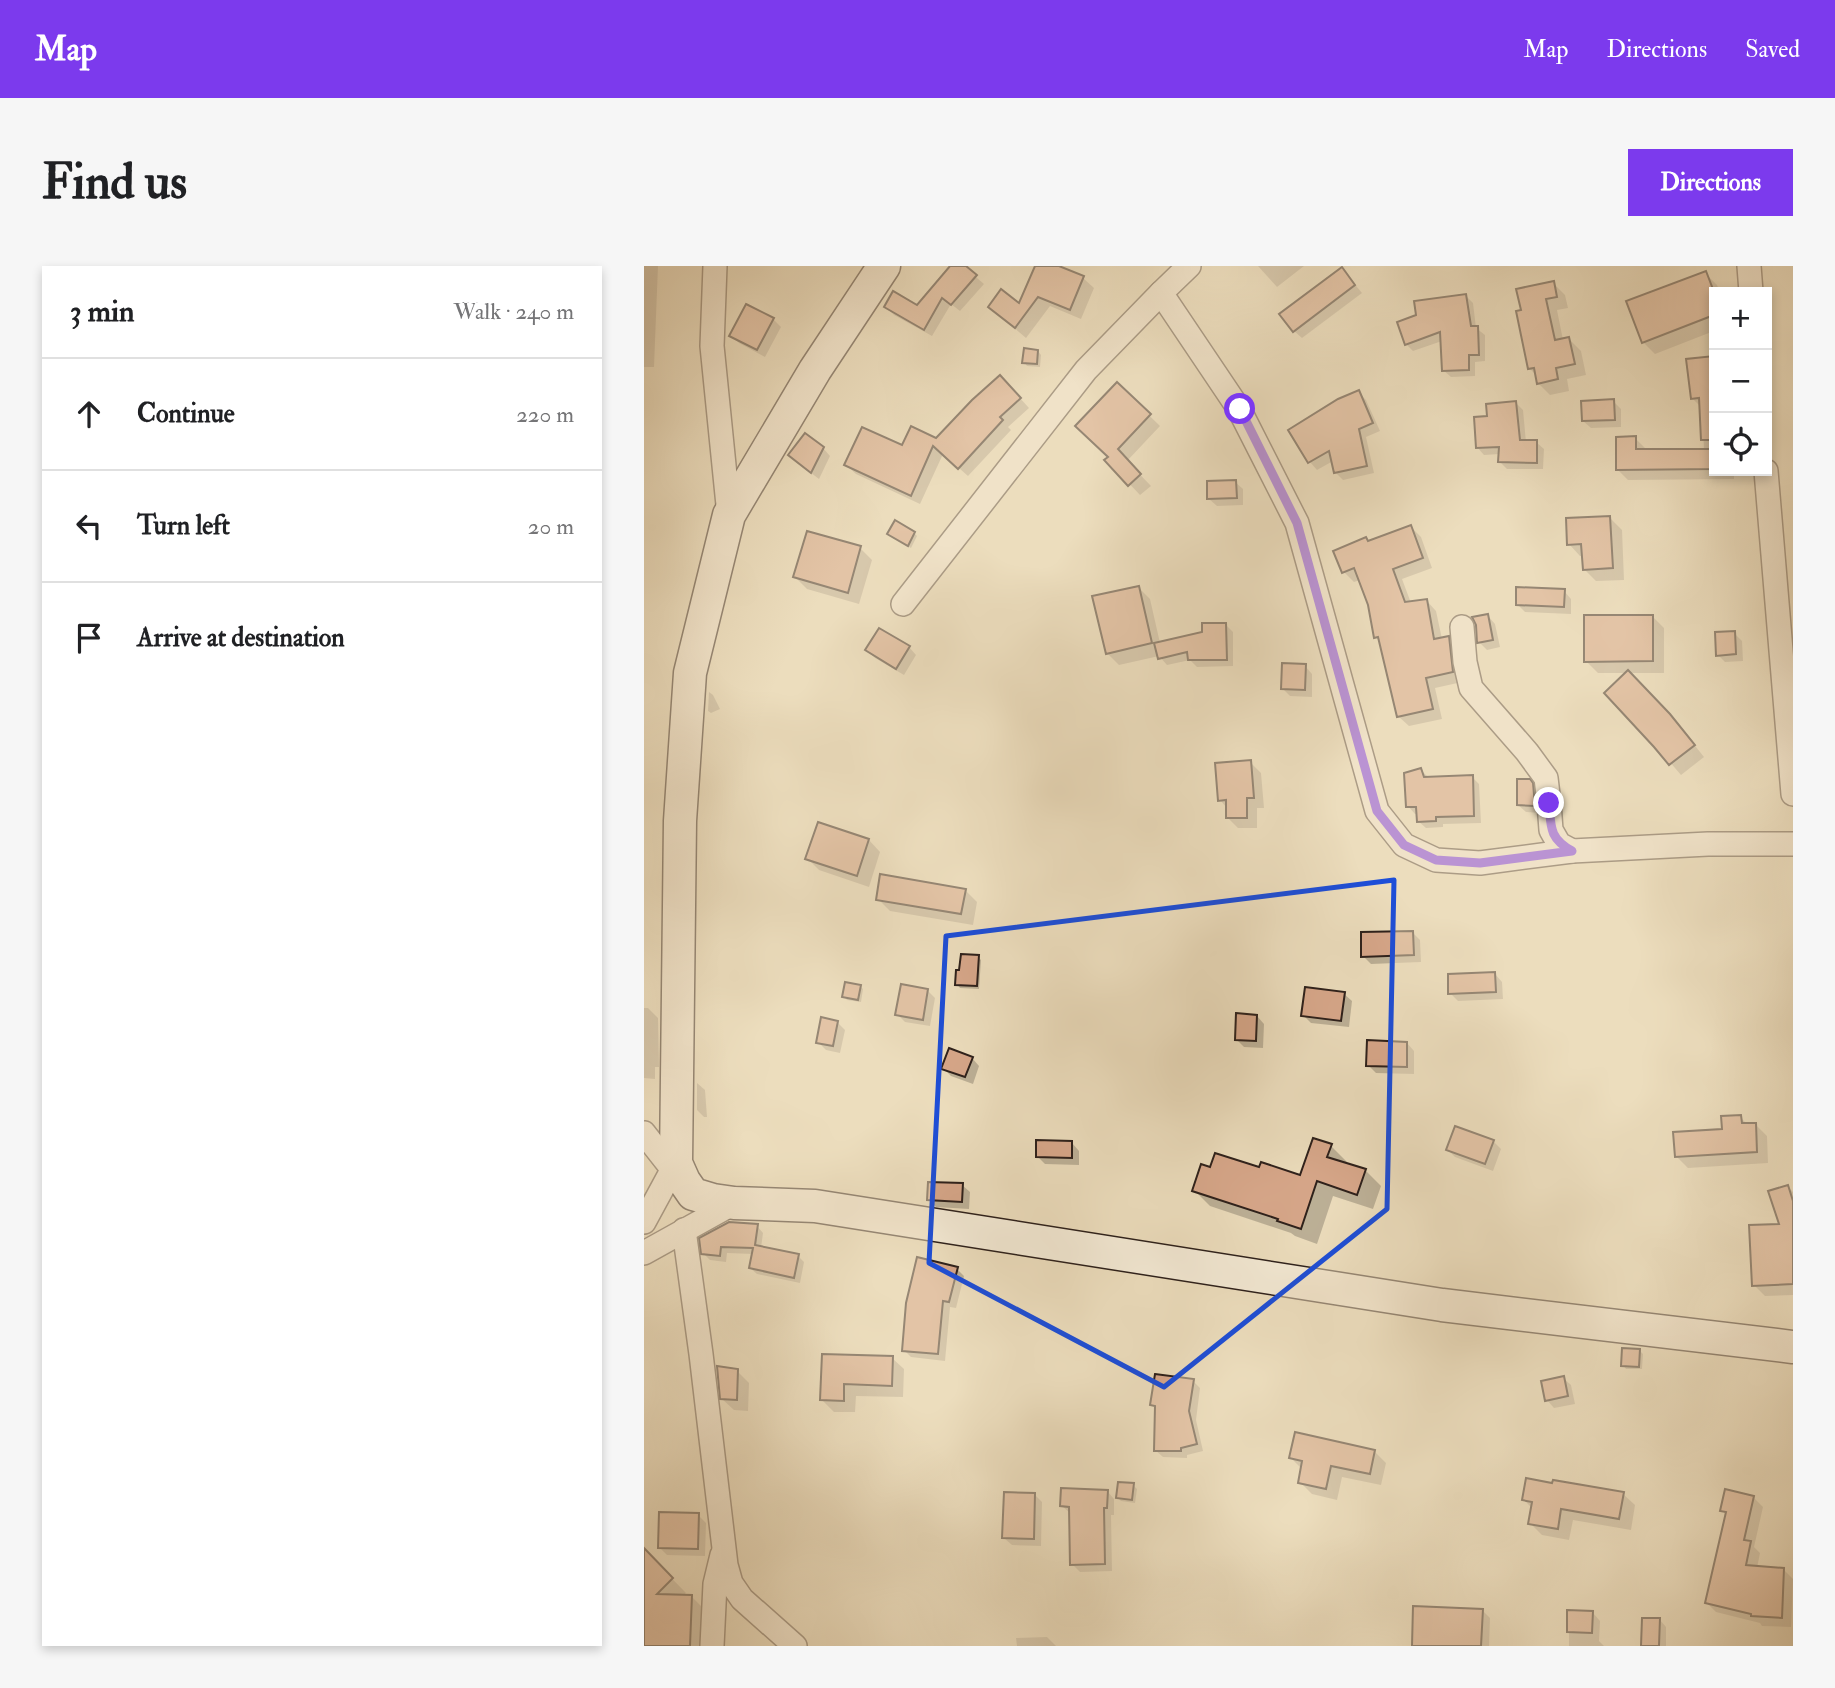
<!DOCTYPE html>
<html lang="en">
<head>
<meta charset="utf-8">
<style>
  body { margin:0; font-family:"IM FELL Double Pica",serif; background:#f6f6f6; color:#202124 }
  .controls { position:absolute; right:21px; top:21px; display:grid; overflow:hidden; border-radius:0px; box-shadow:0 4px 10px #0003 }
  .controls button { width:63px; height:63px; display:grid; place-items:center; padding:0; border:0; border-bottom:2px solid #e0e0e0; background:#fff; color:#202124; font:35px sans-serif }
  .stop { position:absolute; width:21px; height:21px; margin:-16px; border:5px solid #7c3aed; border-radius:50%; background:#fff }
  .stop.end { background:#7c3aed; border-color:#fff; box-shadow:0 2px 7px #0008 }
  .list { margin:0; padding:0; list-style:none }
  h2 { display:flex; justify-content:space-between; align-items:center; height:91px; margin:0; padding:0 28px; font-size:30px }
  h2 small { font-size:23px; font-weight:400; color:#757577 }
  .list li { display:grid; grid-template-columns:46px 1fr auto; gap:21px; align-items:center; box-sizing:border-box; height:112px; padding:0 28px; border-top:2px solid #e0e0e0 }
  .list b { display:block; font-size:26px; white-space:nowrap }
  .list em { font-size:23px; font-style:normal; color:#757577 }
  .icon { flex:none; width:38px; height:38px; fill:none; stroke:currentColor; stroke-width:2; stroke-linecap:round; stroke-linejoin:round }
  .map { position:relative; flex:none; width:1149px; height:1380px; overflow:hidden; border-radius:0px }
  header { display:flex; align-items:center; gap:42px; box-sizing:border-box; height:98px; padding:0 35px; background:#7c3aed; color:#fff }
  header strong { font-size:33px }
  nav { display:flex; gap:38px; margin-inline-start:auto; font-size:24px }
  .intro { display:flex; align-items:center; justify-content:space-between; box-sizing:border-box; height:168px; padding:0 42px }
  h1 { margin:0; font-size:49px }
  .button { padding:18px 32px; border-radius:0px; background:#7c3aed; color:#fff; font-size:24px; font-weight:700 }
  main { display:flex; gap:42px; padding:0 42px }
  aside { flex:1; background:#fff; border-radius:0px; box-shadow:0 4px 10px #0003 }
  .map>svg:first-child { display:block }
  .shadow { fill:#0003 }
  .building { fill:#d7a78a; stroke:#2d201b; stroke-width:2 }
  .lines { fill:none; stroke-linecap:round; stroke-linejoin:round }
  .street-casing { stroke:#5d4f44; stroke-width:26 }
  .secondary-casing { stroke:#2d201b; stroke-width:35 }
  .street { stroke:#f3e9d4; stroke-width:23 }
  .secondary { stroke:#f3e9d4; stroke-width:32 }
  .route { stroke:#7c3aed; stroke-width:9 }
  .marked { fill:none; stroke:#1d4ed8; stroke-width:5; stroke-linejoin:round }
</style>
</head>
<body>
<header>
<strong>Map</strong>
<nav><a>Map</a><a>Directions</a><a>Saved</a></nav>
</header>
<div class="intro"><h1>Find us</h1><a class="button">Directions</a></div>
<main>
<aside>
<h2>3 min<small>Walk · 240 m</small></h2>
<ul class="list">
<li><svg class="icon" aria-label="ahead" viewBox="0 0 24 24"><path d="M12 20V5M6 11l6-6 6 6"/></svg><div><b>Continue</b></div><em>220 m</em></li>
<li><svg class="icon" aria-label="left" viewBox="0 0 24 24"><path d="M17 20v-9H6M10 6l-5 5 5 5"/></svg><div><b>Turn left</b></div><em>20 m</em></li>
<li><svg class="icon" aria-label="arrive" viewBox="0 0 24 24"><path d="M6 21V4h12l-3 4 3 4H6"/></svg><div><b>Arrive at destination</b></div></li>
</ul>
</aside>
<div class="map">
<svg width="1149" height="1380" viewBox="0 0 1149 1380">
  <rect width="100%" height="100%" fill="#ecddbd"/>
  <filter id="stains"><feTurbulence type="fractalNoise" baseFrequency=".00286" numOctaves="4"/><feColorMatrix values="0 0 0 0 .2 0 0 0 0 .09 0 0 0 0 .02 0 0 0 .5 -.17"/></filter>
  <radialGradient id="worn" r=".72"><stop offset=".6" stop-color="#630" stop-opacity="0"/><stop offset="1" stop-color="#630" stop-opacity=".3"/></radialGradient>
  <!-- shadow -->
  <g class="shadow">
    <polygon points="0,0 14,0 10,101 0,101"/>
    <polygon points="309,0 319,0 340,18 316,45 307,38 288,70 250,49 242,41 273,41"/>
    <polygon points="392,0 411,0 439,12 450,22 437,53 406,40 382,72 346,41 376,39"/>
    <polygon points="614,0 660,0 633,21"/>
    <polygon points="698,3 718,27 658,72 650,65"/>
    <polygon points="1061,7 1073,19 1076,26 1070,26 1070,65 1011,88 999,76"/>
    <polygon points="909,17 921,29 924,42 913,44 919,74 925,73 937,85 942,109 923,113 925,125 906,129 894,117 893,110 885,102 879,45"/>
    <polygon points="822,30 829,37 832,62 841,69 841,95 831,96 831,110 807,111 799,104 798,75 769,85 762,78 774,51"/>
    <polygon points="129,53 137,61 121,91 95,77 87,70"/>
    <polygon points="394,85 397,89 396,101 383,100 380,96"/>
    <polygon points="1070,91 1070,205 1090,205 1090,213 984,214 974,204 991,172 1001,182 1001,185 1060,184 1058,142 1048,132 1044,95"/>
    <polygon points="473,118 516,160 483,195 507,220 496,229 463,194 466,191"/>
    <polygon points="365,120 385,142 364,161 367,164 324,210 299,188 276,238 212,208 202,199 259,182 293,174"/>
    <polygon points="714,126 722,134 736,165 722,171 730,207 699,214 691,206 689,195 673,204 666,196 646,164"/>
    <polygon points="969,135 977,143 977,161 947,162 939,155"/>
    <polygon points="872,137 879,144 882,176 892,176 900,183 899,203 863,203 856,196 856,188 840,189 833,181 845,151"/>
    <polygon points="179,182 186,190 175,213 154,197"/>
    <polygon points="591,216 599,223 599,239 573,240 565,233"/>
    <polygon points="966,252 978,264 980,314 952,315 940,303 940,290 936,290 925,278"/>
    <polygon points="767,261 777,271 788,302 758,313 767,337 782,334 792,345 798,373 804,371 814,382 818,416 791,422 798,453 765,460 754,450 737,377 732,371 725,339 716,314 710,316 700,306 725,277"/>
    <polygon points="164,267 216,282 228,294 215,338 163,323 151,311"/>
    <polygon points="270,267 273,270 267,282 249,271"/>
    <polygon points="494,321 506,333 516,377 560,367 581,358 589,366 589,400 553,401 546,394 523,399 515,390 475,399 463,387"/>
    <polygon points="920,325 927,333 927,348 881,346 873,338"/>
    <polygon points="844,350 851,358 856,381 843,384 835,376"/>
    <polygon points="1008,350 1020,362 1020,407 985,407 1036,461 1060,491 1037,509 1012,480 984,407 954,407 942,395"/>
    <polygon points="1090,367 1098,375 1099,395 1081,396 1074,389"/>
    <polygon points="265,381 272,389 260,409 231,392 223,384"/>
    <polygon points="661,400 668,408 668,431 646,430 639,423"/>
    <polygon points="65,426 69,429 76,443 67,447 64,445"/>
    <polygon points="606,496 617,507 620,542 613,542 613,562 594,562 583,551 583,542 576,534"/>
    <polygon points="777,504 784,511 828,511 835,518 837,557 799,558 799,561 782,562 774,555 774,548 771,548 764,540"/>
    <polygon points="885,515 893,523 898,547 882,546 874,539"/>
    <polygon points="175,558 225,574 236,586 225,621 175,604 163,592"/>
    <polygon points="321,624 333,636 329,659 246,645 234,633"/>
    <polygon points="769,667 776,674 777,696 727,698 719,690"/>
    <polygon points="334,691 337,694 335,723 316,722 313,718"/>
    <polygon points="851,708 858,716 859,733 814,735 806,727"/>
    <polygon points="216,720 219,723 217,736 203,734 200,730"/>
    <polygon points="283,724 291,732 286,760 261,756 253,748"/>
    <polygon points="700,728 708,735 705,761 667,757 659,749"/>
    <polygon points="0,742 4,742 14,752 15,801 11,801 11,813 0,812"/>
    <polygon points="613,750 620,758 619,782 600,781 592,773"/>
    <polygon points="193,756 201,764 196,787 182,784 174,776"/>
    <polygon points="763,777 770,785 770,808 732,807 724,799"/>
    <polygon points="328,792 335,800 329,818 307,810 299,802"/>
    <polygon points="53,817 61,824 63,851 60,851 53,844"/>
    <polygon points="1096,851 1104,859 1111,858 1123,870 1124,897 1044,902 1032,890 1080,864"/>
    <polygon points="849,875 857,883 849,905 811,891 804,884"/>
    <polygon points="428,877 435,885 435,899 401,898 393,890"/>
    <polygon points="687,880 703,896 702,898 721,904 737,920 729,943 689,930 673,978 651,970 647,967 566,940 550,924 568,903 616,903 657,912"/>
    <polygon points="318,919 326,926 325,943 292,941 285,934"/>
    <polygon points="1144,921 1149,926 1149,1029 1121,1030 1110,1019 1137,959"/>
    <polygon points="113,960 119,967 117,982 154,990 160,996 156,1017 113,1008 106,1002 109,988 83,987 82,996 66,994 59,987"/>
    <polygon points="313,1003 320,1010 312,1042 306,1041 301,1095 267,1091 260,1084"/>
    <polygon points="996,1085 999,1088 998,1103 982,1103 979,1099"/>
    <polygon points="179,1090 248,1092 260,1103 259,1131 212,1130 211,1146 190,1146 178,1134"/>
    <polygon points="93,1105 105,1117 104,1145 90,1144 78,1133"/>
    <polygon points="919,1112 927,1119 931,1138 910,1142 903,1134"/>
    <polygon points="549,1115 556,1122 552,1154 559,1185 543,1189 543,1192 519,1191 511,1184 512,1143 508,1138"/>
    <polygon points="730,1185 742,1197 737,1219 698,1211 693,1234 668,1228 656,1216 658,1203 647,1192"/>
    <polygon points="489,1219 493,1223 491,1237 477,1235 474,1232"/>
    <polygon points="463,1225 470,1233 470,1249 467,1249 468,1305 436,1306 428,1298 426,1247 418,1240"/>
    <polygon points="979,1228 991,1239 987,1264 929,1254 925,1274 898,1269 886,1257 889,1243 880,1234"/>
    <polygon points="391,1229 398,1236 397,1280 368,1279 360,1272"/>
    <polygon points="1109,1231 1119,1241 1110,1281 1116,1287 1113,1302 1139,1303 1149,1313 1147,1361 1118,1360 1116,1357 1072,1346 1062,1336 1083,1250 1078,1244"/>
    <polygon points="54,1249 62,1257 61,1290 23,1289 16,1282"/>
    <polygon points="2,1286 42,1327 38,1330 47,1330 61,1344 60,1380 0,1380 0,1289"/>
    <polygon points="838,1344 846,1352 845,1380 776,1380"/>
    <polygon points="925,1346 949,1347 956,1355 955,1375 960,1380 925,1380"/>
    <polygon points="1016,1354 1022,1361 1022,1380 999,1380"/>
    <polygon points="403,1371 412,1380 373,1380 372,1372"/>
  </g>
  <!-- building -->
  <g class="building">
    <polygon points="306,0 322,0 333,9 307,39 298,32 280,64 240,41 249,25 273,39"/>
    <polygon points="391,0 415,0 440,10 426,44 394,31 371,62 344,41 357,23 375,37"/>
    <polygon points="698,1 711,19 649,66 635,48"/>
    <polygon points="1062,5 1070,26 1070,49 998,77 982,35"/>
    <polygon points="910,15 913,31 902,33 911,74 925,71 931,98 912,102 914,113 893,118 890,102 884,103 872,45 877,44 872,23"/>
    <polygon points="822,28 827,60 834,60 835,89 825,89 825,104 798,105 796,66 761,79 753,56 772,49 770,35"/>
    <polygon points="102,38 130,52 113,84 85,70"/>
    <polygon points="380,82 394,84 393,98 378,97"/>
    <polygon points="1070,90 1070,174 1057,174 1055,132 1047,133 1042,93"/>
    <polygon points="356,109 377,132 356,151 359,154 314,203 289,180 267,230 200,199 218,161 258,179 267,160 292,172 328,134"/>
    <polygon points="473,116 507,148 474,183 497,208 484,220 460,194 464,191 431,160"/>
    <polygon points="715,124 729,157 715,163 723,200 690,207 685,185 664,197 644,164 694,133"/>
    <polygon points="970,133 971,154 938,155 937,135"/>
    <polygon points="872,135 876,174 893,174 893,197 854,196 855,181 832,182 830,151 843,150 842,138"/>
    <polygon points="161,167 180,181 167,207 144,189"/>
    <polygon points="992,170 992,183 1070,183 1070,203 972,204 972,171"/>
    <polygon points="592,214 593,232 563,233 563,215"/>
    <polygon points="966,250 969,302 939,304 937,278 923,279 922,252"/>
    <polygon points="251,254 271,266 264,280 243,268"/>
    <polygon points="767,259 779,292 749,303 761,336 783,333 790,373 805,370 809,406 782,412 789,443 753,451 734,371 730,372 724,339 710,302 698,307 689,285 722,271 724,275"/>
    <polygon points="163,265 217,280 204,327 149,311"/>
    <polygon points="495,320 508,377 462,388 448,330"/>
    <polygon points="872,321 921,323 920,341 872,339"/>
    <polygon points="844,348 849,374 833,377 832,359 828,351"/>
    <polygon points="940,349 1009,349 1009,395 940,396"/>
    <polygon points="558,357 582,357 583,394 544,394 543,386 514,393 510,377 558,366"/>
    <polygon points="235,362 266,380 252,403 221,384"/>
    <polygon points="1091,365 1092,388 1072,390 1071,366"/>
    <polygon points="638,397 662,398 661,424 637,423"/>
    <polygon points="984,404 1026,448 1051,479 1025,499 1010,481 960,427"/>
    <polygon points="607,494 610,532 603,532 603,552 582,552 582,534 574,535 571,497"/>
    <polygon points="777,502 780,511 829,509 830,550 792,551 792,555 773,556 772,541 762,541 760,507"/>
    <polygon points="873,513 886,513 889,517 891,540 873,539"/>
    <polygon points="174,556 225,573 213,610 161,593"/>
    <polygon points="236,608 322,623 317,648 232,634"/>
    <polygon points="769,665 770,689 717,691 717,666"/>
    <polygon points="317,688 335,689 333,720 311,719 312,704 315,704"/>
    <polygon points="851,706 852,726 804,728 804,708"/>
    <polygon points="201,716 217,719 214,734 198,731"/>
    <polygon points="257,718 284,723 279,754 251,749"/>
    <polygon points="661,721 701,726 697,755 657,750"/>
    <polygon points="592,747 613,749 612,775 591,774"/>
    <polygon points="177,751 194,755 189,780 172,777"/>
    <polygon points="723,774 763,776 763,801 722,800"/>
    <polygon points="305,782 329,791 321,811 297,803"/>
    <polygon points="1097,849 1098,857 1112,857 1113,886 1031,891 1029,866 1078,863 1077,850"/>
    <polygon points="811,860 850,874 841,898 802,884"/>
    <polygon points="669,872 688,878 683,891 722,903 713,929 673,915 657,963 633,955 634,953 548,925 557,898 566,901 571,887 615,901 617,896 656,909"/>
    <polygon points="392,874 428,875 428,892 392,891"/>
    <polygon points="284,916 319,917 318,936 283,934"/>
    <polygon points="1144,919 1149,935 1149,1018 1108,1020 1105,959 1135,958 1124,925"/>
    <polygon points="85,956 114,958 111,979 155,988 150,1012 105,1002 109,982 77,981 76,990 57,988 55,972"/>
    <polygon points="273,991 314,1001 305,1036 299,1035 294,1088 258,1085 262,1037"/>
    <polygon points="978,1082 996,1083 995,1101 977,1100"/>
    <polygon points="178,1088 249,1090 248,1120 200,1118 200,1135 176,1134"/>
    <polygon points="73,1100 94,1103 93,1134 76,1133"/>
    <polygon points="511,1108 550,1113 545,1145 553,1178 537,1182 537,1185 510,1185 511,1140 506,1139"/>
    <polygon points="920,1110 924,1130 901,1135 897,1115"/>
    <polygon points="651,1166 731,1184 726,1208 687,1200 682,1223 654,1217 658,1195 645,1192"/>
    <polygon points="882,1212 908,1217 909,1214 980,1226 975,1253 917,1243 914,1263 884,1258 888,1236 878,1234"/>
    <polygon points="474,1216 490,1217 488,1234 472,1232"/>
    <polygon points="417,1222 464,1224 463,1242 460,1242 461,1298 426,1299 425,1241 416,1240"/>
    <polygon points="1081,1223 1110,1230 1100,1274 1107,1275 1102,1299 1140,1302 1138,1352 1107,1350 1107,1348 1061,1337 1082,1246 1076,1245"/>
    <polygon points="360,1226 391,1227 390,1273 358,1272"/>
    <polygon points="15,1246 55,1247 54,1283 14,1282"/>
    <polygon points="0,1282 29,1312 13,1328 48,1329 46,1380 0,1380"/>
    <polygon points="769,1340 839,1343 837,1380 768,1380"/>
    <polygon points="923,1344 949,1345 948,1367 923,1366"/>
    <polygon points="998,1352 1016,1352 1015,1380 997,1380"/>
  </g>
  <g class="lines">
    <defs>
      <g id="street">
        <polyline points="71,0 68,80 85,249"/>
        <polyline points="545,0 517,27 595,143 653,257 733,545 760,579 792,594 836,597 928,585 1064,578 1149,578"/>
        <polyline points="1105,0 1107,26"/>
        <polyline points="1122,205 1149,528"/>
        <polyline points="259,338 442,104 517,27"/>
        <polyline points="818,361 821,396 827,422 883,486 902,512 905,537 907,564 915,578 928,585"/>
        <polyline points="0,867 29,904"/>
        <polyline points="0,956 32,897"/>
        <polyline points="40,964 57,1088 82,1299 87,1317 98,1333 151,1380"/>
        <polyline points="0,987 90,937"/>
        <polyline points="68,1380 71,1318 78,1289"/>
      </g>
      <polyline id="secondary" points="240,0 171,104 85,249 46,407 36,555 32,897 40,915 49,928 69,934 90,937 171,940 798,1039 1149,1081"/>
    </defs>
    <!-- street casing -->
    <use href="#street" class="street-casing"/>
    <!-- secondary casing -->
    <use href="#secondary" class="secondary-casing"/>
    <!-- street -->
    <use href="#street" class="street"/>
    <!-- secondary -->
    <use href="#secondary" class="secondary"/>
  </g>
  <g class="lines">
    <!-- route -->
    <path class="route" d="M596 143 653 257 733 545 760 579 792 594 836 597 928 585C905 572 907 561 905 537"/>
  </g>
  <!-- marked area -->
  <path d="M0 0H1149V1380H0ZM750 614 743 943 520 1121 285 997 302 670Z" fill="#ecddbd" fill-opacity=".55" fill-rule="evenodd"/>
  <path class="marked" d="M750 614 743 943 520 1121 285 997 302 670Z"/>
  <rect width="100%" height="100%" filter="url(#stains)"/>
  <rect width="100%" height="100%" fill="url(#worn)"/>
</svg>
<div class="controls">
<button>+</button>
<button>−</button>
<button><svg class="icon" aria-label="locate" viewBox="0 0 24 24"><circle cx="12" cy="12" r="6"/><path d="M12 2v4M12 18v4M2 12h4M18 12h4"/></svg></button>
</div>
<div class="stop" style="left:596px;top:143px"></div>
<div class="stop end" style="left:905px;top:537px"></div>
</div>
</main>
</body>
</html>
